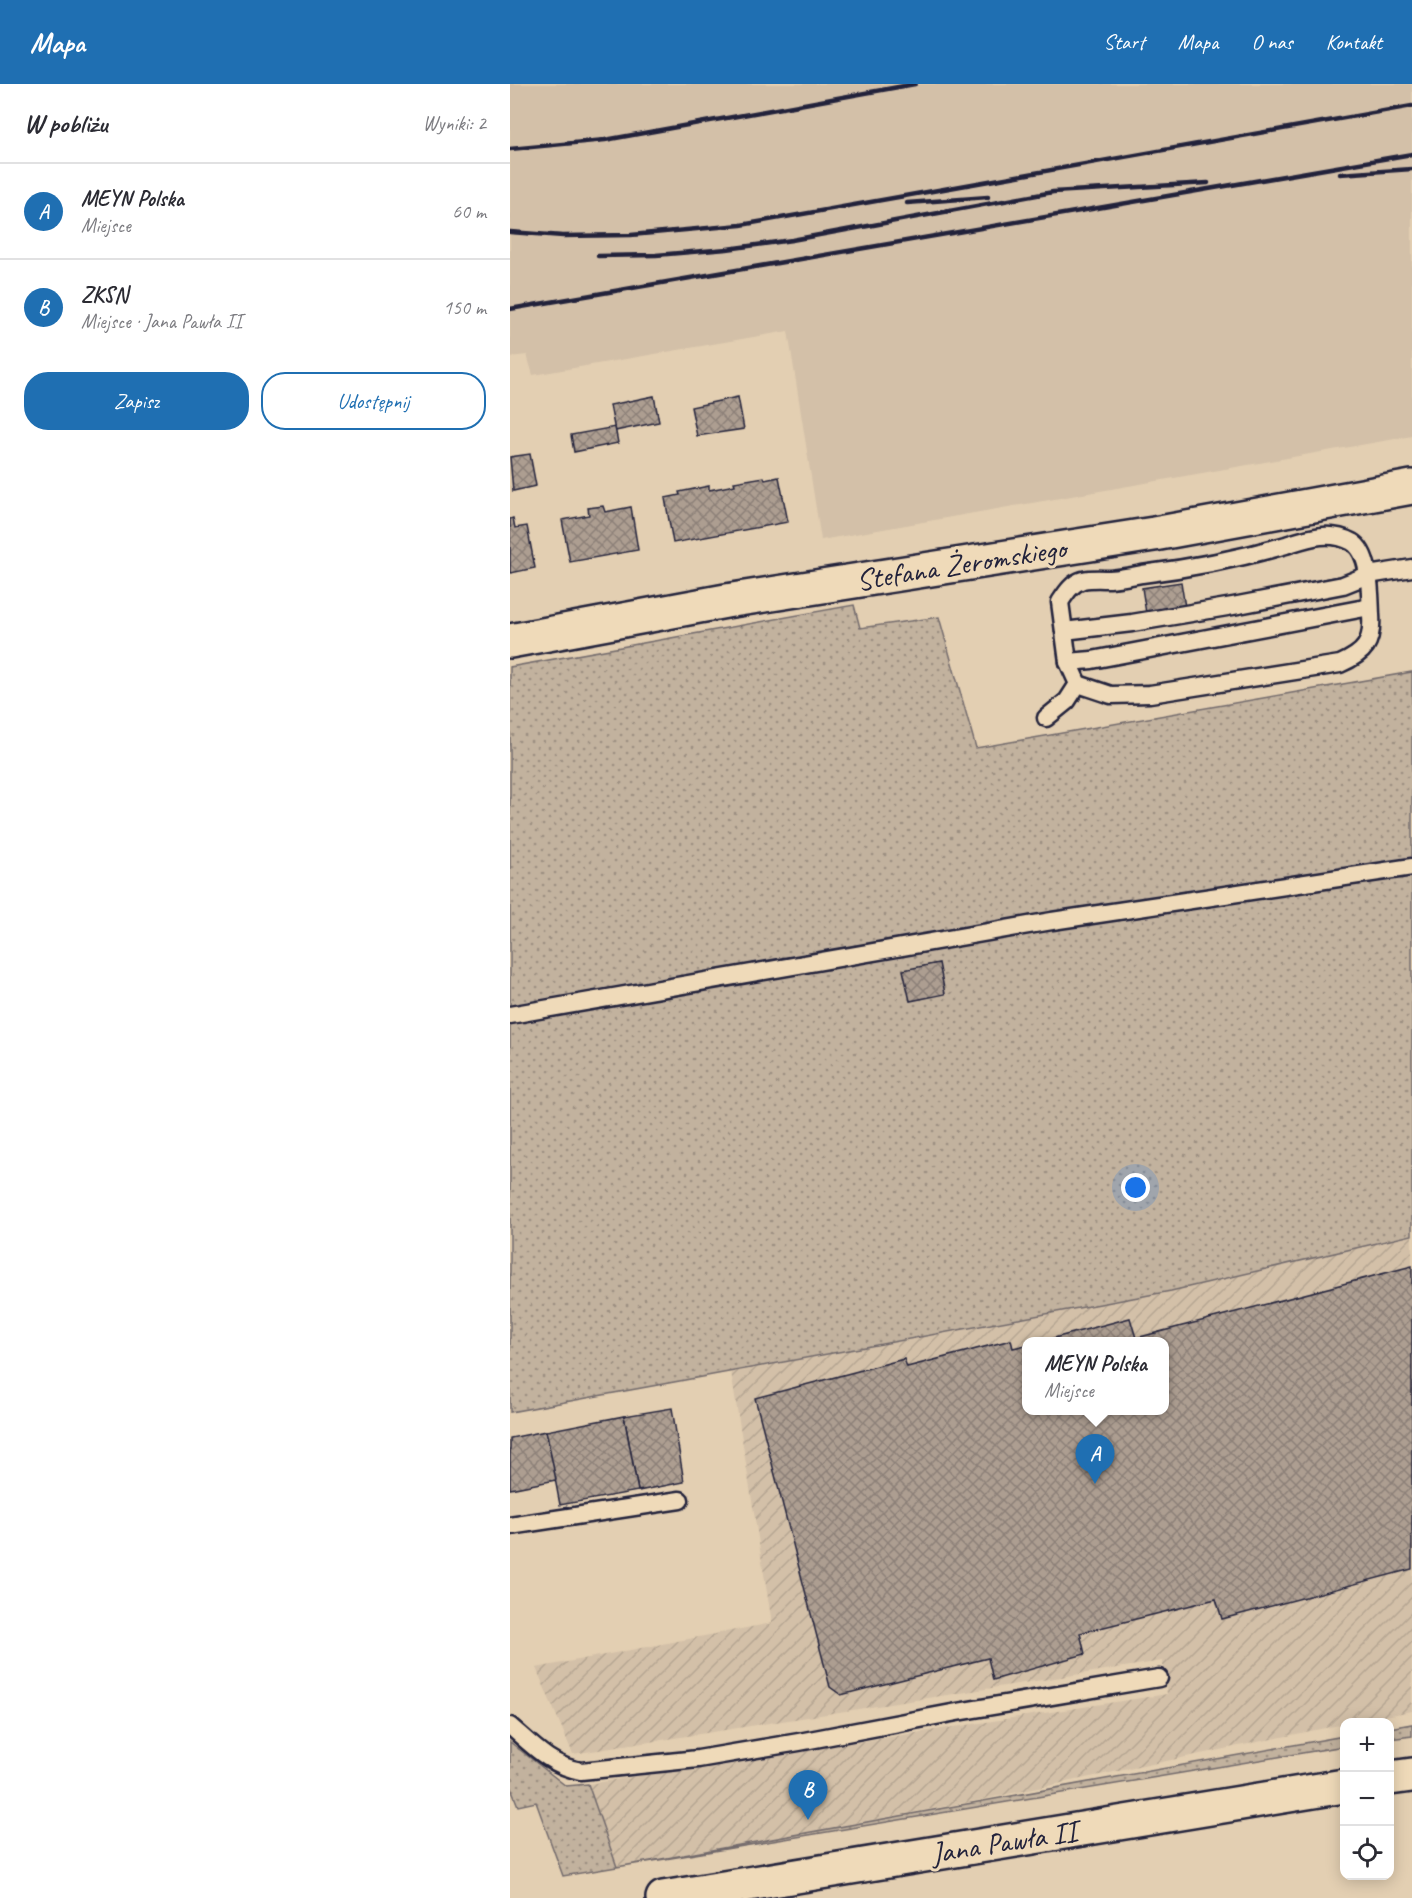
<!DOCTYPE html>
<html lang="pl">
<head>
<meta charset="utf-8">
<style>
  body { margin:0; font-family:Caveat,sans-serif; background:#f7f7f7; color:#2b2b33 }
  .controls { position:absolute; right:18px; bottom:18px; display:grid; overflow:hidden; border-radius:12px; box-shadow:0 3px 15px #0003 }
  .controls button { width:54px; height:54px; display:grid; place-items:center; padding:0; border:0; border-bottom:2px solid #e1e1e2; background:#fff; color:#2b2b33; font:30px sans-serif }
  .you { position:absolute; left:626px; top:1104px; width:21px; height:21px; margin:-15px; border:4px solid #fff; border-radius:50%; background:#1a73e8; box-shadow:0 0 0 9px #1a73e833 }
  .badge { display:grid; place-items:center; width:39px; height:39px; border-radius:50%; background:#1f6fb2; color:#fff; font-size:20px; font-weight:700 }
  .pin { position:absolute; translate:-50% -50px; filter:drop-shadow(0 2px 3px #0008) }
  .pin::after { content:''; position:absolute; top:32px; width:21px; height:18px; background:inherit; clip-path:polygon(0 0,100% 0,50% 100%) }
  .popup { position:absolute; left:512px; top:1253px; width:147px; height:78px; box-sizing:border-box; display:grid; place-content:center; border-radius:12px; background:#fff; filter:drop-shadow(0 2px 4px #0005); font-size:20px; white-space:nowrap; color:#7c7c81 }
  .popup b { font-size:22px; color:#2b2b33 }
  .popup::after { content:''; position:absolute; left:50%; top:100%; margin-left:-12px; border:12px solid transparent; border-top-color:#fff }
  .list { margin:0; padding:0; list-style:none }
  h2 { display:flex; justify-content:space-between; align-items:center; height:78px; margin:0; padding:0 24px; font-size:26px }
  h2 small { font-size:20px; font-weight:400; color:#7c7c81 }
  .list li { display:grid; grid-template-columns:39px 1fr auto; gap:18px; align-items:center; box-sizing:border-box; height:96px; padding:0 24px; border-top:2px solid #e1e1e2 }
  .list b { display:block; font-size:22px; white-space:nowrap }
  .list p { margin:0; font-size:20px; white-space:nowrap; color:#7c7c81 }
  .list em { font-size:20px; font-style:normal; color:#7c7c81 }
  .actions { display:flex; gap:12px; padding:18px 24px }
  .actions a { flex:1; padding:14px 0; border:2px solid #1f6fb2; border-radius:24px; text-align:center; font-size:21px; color:#1f6fb2 }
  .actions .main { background:#1f6fb2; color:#fff }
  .icon { flex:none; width:33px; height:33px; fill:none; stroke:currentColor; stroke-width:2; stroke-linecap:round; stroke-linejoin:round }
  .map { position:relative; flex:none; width:902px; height:1814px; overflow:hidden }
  header { display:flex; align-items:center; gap:36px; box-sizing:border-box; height:84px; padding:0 30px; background:#1f6fb2; color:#fff }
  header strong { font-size:28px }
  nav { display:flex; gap:33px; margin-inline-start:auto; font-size:21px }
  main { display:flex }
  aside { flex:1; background:#fff }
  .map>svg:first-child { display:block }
  .built { fill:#d3c0a8 }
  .industrial { fill:url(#industrial-furrows); fill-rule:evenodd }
  .grass { fill:url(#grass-dots); stroke:#726a6c; stroke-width:1.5 }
  .building { fill:url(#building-cross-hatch); stroke:#22223b; stroke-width:1.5 }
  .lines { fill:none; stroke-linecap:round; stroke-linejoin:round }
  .lane-casing { stroke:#22223b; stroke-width:21 }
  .street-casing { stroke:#22223b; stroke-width:38 }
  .secondary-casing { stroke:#22223b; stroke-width:38 }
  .lane { stroke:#efdab9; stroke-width:16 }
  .street { stroke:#efdab9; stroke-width:33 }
  .secondary { stroke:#efdab9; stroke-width:33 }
  .rail { stroke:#22223b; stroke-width:4.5 }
  .labels { text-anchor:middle; stroke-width:6; stroke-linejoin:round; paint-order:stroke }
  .street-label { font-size:30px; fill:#22223b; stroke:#efdab9 }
</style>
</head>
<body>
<header>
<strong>Mapa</strong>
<nav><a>Start</a><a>Mapa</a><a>O nas</a><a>Kontakt</a></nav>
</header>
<main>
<aside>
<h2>W pobliżu<small>Wyniki: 2</small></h2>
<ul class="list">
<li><span class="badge">A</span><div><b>MEYN Polska</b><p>Miejsce</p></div><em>60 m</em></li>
<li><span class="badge">B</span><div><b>ZKSN</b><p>Miejsce · Jana Pawła II</p></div><em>150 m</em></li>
</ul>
<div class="actions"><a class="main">Zapisz</a><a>Udostępnij</a></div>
</aside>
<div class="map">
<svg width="902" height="1814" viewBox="0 0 902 1814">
  <defs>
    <pattern id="industrial-furrows" width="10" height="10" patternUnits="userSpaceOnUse" patternTransform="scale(1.5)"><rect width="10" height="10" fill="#d3c0a8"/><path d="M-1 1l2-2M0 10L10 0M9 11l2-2" fill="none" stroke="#b5a592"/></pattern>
    <pattern id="grass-dots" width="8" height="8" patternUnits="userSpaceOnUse" patternTransform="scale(1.5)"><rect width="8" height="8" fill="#c2b29e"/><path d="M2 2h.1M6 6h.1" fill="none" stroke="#9d9082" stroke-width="1.8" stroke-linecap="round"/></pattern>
    <pattern id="building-cross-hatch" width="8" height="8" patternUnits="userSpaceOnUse" patternTransform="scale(1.5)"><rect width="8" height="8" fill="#ad9e91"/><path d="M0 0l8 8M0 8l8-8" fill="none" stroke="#8c8078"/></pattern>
  </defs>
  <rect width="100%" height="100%" fill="#e3cfb2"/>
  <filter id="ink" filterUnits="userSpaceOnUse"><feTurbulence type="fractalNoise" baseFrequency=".0167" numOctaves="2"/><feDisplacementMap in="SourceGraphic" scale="12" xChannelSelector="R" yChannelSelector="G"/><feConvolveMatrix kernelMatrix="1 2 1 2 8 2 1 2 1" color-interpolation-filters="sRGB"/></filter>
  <g filter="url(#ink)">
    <!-- built -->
    <polygon class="built" points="0,0 902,0 902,352 311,456 278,247 23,291 17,271 0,273"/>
    <!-- industrial -->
    <path class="industrial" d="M902 1151V1627L844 1638H834V1640L470 1716 107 1783 78 1700 657 1610 652 1577 63 1670 26 1584 262 1539 221 1288 661 1207ZM516 1258H654V1326H516Z"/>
    <!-- grass -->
    <g class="grass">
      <polygon points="344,521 350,544 429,533 466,664 902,588 902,1151 661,1207 0,1328 0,583"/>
      <polygon points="902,1640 902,1652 880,1655 880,1644"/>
      <polygon points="834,1652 834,1662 53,1792 26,1718 8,1722 0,1702 0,1658 56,1702 78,1700 107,1783"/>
    </g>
    <!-- building -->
    <g class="building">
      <polygon points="144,312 149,338 105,347 100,321"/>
      <polygon points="228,313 234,345 187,352 181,323"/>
      <polygon points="105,343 108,359 64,368 61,351"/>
      <polygon points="20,370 26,402 3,407 0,373"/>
      <polygon points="254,393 255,396 269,393 278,438 163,459 155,414 170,411 169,408 199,402 199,406 225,401 224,398"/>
      <polygon points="93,422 95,428 121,423 128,466 60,478 52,436 79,431 78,424"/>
      <polygon points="3,434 5,444 17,442 25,484 0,489 0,435"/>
      <polygon points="671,498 675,523 636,529 632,504"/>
      <polygon points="429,879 435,910 400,917 393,886"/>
      <polygon points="902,1182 902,1485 712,1535 706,1515 570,1549 575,1570 483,1596 478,1574 331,1611 320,1603 245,1314 394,1275 397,1283 501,1256 503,1264 516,1261 516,1326 654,1326 654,1258 529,1258 620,1234 626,1254"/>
      <polygon points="162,1324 174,1398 128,1407 114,1332"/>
      <polygon points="114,1332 128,1407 50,1421 36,1347"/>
      <polygon points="36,1347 46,1396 0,1405 0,1354"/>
    </g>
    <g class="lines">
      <defs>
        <g id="lane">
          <polyline points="554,547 622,539 723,522 833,501 858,491 902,484"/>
          <polyline points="558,578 582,576 860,523"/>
          <path d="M536 634 557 617 568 600 558 578 550 518C556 509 562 499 573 496 582 494 592 495 600 495 611 494 622 492 632 490 681 484 728 475 776 461 798 454 819 446 842 458 861 469 860 511 861 531 863 559 855 569 830 580L640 610 601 611 568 600"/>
          <polyline points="0,931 542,837 902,783"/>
          <polyline points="0,1442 170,1416"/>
          <path d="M0 1642C22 1661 41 1682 71 1687L188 1675 289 1658 447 1628 649 1594"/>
        </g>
        <polyline id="street" points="0,557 216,517 644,450 902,403"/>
        <g id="secondary">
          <polyline points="880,1694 902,1691"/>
          <polyline points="153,1814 834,1702"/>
        </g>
      </defs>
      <!-- lane casing -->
      <use href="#lane" class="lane-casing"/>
      <!-- street casing -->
      <use href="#street" class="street-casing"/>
      <!-- secondary casing -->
      <use href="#secondary" class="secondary-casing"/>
      <!-- lane -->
      <use href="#lane" class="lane"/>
      <!-- street -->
      <use href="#street" class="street"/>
      <!-- secondary -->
      <use href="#secondary" class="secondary"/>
      <!-- rail -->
      <g class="rail">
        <polyline points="0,65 95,56 405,0"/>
        <polyline points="830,90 902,85"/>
        <polyline points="397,119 478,113"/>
        <polyline points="0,148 53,152 121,151 231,141 902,22"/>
        <polyline points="88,172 146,171 217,165 282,156 543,108 698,99"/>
        <polyline points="0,225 902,70"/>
      </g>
    </g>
  </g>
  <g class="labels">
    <!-- street labels -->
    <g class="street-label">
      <text transform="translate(451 480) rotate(-9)" y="10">Stefana Żeromskiego</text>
      <text transform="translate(494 1758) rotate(-9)" y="10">Jana Pawła II</text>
    </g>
  </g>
</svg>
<div class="controls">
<button>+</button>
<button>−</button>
<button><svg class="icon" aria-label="locate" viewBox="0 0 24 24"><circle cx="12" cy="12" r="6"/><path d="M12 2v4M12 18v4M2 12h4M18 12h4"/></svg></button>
</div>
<div class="you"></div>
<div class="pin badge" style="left:585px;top:1400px">A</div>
<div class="popup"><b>MEYN Polska</b>Miejsce</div>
<div class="pin badge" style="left:298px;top:1736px">B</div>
</div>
</main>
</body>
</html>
